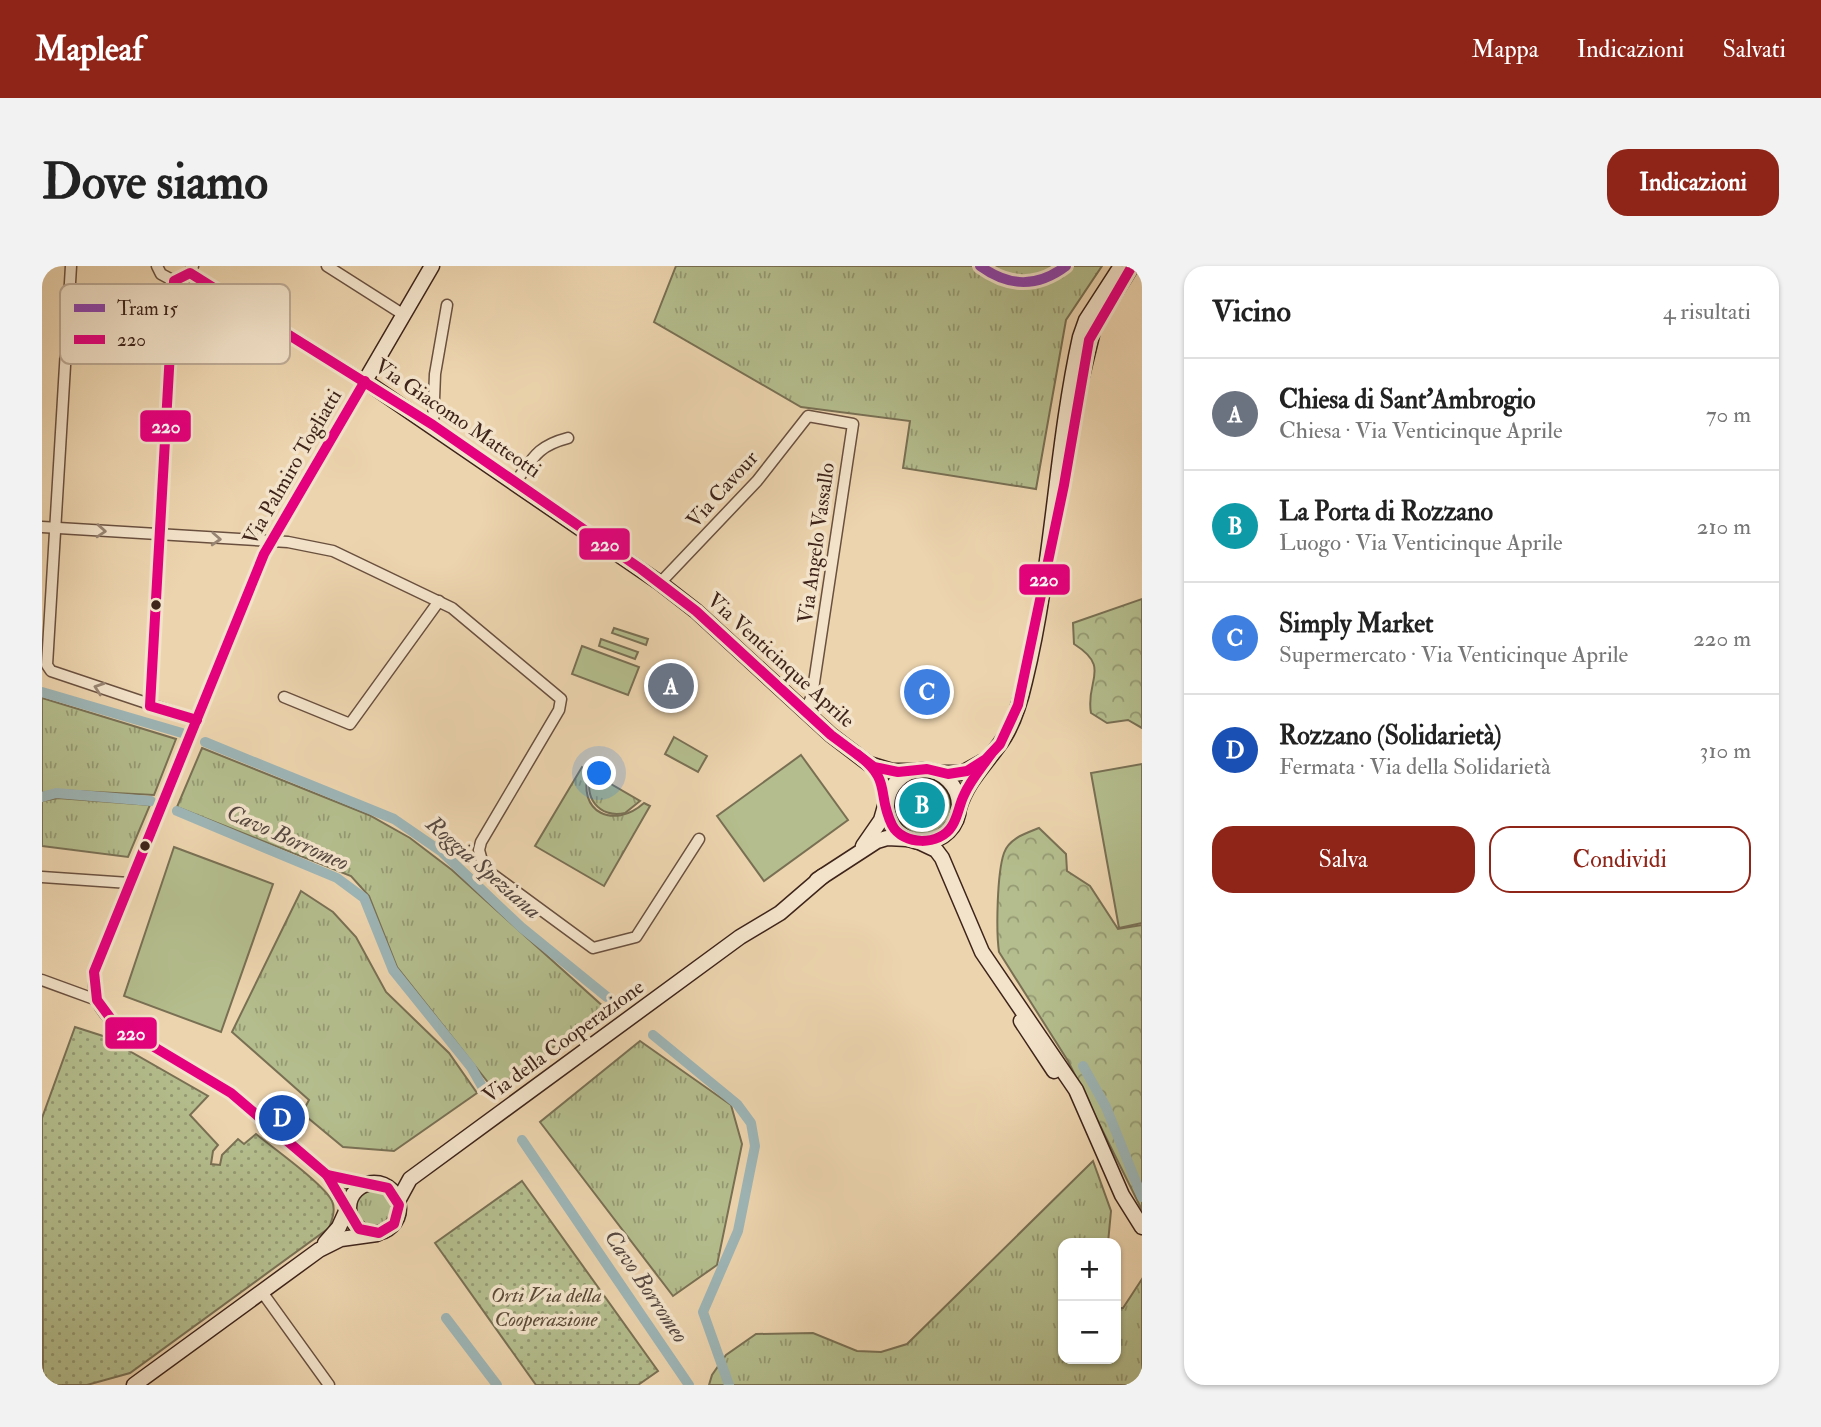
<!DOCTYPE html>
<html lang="it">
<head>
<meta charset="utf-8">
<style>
  body { margin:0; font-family:"IM FELL Double Pica",serif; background:#f2f2f2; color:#222 }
  .controls { position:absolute; right:21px; bottom:21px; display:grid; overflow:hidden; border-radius:14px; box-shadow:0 2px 5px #0004 }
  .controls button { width:63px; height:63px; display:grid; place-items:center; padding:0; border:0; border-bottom:2px solid #e0e0e0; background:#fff; color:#222; font:35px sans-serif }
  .you { position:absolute; left:558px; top:508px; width:24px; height:24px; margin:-18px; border:5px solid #fff; border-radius:50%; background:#1a73e8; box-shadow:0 0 0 10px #1a73e833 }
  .badge { display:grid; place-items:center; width:46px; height:46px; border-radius:50%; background:#8f2418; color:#fff; font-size:23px; font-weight:700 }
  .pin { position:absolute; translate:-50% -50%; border:4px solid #fff; box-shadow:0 2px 7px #0006 }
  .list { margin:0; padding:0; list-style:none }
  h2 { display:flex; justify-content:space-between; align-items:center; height:91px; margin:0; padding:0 28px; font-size:30px }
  h2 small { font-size:23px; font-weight:400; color:#767676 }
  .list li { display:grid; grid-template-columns:46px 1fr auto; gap:21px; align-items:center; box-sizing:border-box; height:112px; padding:0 28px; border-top:2px solid #e0e0e0 }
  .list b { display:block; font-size:26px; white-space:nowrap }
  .list p { margin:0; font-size:23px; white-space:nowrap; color:#767676 }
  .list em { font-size:23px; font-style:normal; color:#767676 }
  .actions { display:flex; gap:14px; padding:21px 28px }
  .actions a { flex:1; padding:16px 0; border:2px solid #8f2418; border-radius:21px; text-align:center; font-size:24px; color:#8f2418 }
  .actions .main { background:#8f2418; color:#fff }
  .map { position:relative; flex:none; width:1100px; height:1119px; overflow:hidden; border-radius:21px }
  header { display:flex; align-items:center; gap:42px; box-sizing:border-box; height:98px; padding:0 35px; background:#8f2418; color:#fff }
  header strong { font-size:33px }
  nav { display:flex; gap:38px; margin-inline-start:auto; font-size:24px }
  .intro { display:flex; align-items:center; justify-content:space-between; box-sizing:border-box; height:168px; padding:0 42px }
  h1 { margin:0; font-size:49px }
  .button { padding:18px 32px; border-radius:21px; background:#8f2418; color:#fff; font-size:24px; font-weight:700 }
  main { display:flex; gap:42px; padding:0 42px }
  aside { flex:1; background:#fff; border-radius:21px; box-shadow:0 2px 5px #0004 }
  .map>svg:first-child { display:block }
  .grass { fill:url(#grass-tufts); stroke:#797054; stroke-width:2 }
  .forest { fill:url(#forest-crowns); stroke:#797054; stroke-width:2 }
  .garden { fill:url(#garden-dots); stroke:#797054; stroke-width:2 }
  .pitch { fill:#b4bd8d; stroke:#797054; stroke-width:2 }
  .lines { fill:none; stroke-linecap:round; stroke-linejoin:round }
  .canal { stroke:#9db5b6; stroke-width:10 }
  .street-casing { stroke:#6a503f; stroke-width:13 }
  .secondary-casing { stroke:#3e241a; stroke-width:17 }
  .street { stroke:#f3e3ca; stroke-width:10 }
  .secondary { stroke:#f3e3ca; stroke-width:14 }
  .bus-1-casing { stroke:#f3e3ca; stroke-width:16 }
  .bus-1 { stroke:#e5007d; stroke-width:10 }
  .tram-1-casing { stroke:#f3e3ca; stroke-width:16 }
  .tram-1 { stroke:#8e44ad; stroke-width:10 }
  .oneway { stroke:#988472 }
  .bus-dot { fill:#3e241a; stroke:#f3e3ca; stroke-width:2.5 }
  .labels { text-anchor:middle; stroke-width:7; stroke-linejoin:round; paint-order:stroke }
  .street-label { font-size:21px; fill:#3e241a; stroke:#f3e3ca }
  .park-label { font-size:21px; font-style:italic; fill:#5c4a37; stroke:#f3e3ca }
  .water-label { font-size:23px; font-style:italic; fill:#564841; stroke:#f3e3ca }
  .key { fill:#f3e3ca; stroke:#bdaa95; stroke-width:2 }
  .key-label { font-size:19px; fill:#3e241a }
  .line-badge { stroke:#f3e3ca; stroke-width:2.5 }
  .badge-label { font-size:19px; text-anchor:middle; font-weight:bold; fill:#fff }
</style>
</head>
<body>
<header>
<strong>Mapleaf</strong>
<nav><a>Mappa</a><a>Indicazioni</a><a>Salvati</a></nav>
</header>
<div class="intro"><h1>Dove siamo</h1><a class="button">Indicazioni</a></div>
<main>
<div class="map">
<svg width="1100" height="1119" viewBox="0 0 1100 1119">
  <defs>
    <pattern id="grass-tufts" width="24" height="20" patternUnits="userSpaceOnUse" patternTransform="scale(1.75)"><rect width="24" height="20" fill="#b4bd8d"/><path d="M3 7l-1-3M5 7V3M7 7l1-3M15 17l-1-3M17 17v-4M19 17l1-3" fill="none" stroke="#949972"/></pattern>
    <pattern id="forest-crowns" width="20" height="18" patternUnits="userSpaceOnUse" patternTransform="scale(1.75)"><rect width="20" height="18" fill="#b4bd8d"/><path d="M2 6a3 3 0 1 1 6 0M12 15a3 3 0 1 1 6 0" fill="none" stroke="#949972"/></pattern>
    <pattern id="garden-dots" width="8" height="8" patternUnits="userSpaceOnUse" patternTransform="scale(1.75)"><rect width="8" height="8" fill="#b4bd8d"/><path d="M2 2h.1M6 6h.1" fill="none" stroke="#949972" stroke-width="1.8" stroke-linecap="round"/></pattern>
  </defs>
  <rect width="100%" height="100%" fill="#ecd4ae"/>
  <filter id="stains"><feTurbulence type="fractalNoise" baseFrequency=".00286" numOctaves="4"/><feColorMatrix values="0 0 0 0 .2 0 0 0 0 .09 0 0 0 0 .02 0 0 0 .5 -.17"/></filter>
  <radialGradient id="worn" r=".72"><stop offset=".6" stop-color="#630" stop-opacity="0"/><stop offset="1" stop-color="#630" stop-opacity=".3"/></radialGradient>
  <!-- grass -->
  <g class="grass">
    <polygon points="634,0 1060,0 1024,54 994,223 861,202 868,155 759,141 612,56"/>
    <polygon points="0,432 134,473 112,529 14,524 0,527"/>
    <polygon points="160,482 327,549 368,572 410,604 564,743 452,824 355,701 327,630 309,610 135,541"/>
    <path d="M540 501 547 505C534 546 572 564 602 537L608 540 562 620 493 580Z"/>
    <path d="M550 507 598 535 583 547C557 553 540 530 550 507Z"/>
    <circle cx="880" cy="540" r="29"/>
    <polygon points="16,532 108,539 86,591 0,580 0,535"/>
    <polygon points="259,625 291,646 314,671 344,726 407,787 435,827 352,885 301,881 260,847 267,834 190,766"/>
    <polygon points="598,775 689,839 700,878 675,999 631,1030 498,856"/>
    <polygon points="1051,895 1069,945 1066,977 1021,977 1021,1093 1074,1093 1074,1042 1081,1042 1100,1013 1100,1119 667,1119 670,1109 684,1089 714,1068 771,1067 815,1085 839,1086 865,1078"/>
    <circle cx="332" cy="943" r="20"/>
  </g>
  <!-- forest -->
  <g class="forest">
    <path d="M1100 333V462L1086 454 1065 457 1049 447C1043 414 1070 402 1032 378L1031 357Z"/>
    <path d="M997 562 1024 588 1025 605 1048 620 1076 663 1100 659V944L1026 795 957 686C954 665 955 607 962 587 967 572 985 567 997 562Z"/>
  </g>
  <!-- garden -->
  <g class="garden">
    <path d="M33 761 61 770 166 830 148 849 176 879 171 885 169 898 178 899 180 889 196 873 202 878 214 868C231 882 282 918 290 935 294 944 290 954 287 962L88 1107 45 1119H1L0 852Z"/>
    <polygon points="480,915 616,1105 596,1119 494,1119 393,977"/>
  </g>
  <!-- pitch -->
  <g class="pitch">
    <polygon points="572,362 606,373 604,379 570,367"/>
    <polygon points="559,373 596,386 593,393 557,380"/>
    <polygon points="540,380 597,401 586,429 530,408"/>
    <polygon points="632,471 665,490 656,506 623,488"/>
    <polygon points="759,489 806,554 722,615 675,550"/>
    <polygon points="1100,498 1100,657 1077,662 1049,507"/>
    <polygon points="132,581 231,618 179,766 82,730"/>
  </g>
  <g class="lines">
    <!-- canal -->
    <g class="canal">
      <polyline points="0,426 140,467"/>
      <polyline points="163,476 352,553 400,586 479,661 565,731"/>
      <polyline points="0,531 14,527 109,535"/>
      <polyline points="135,545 295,612 322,632 351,704 429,801 441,822"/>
      <polyline points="611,769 695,838 709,857 713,880 696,965 661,1046 687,1119"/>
      <polyline points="1041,800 1064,841 1100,931"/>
      <polyline points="480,874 647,1119"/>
      <polyline points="404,1052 455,1119"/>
    </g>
    <defs>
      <g id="street">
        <polyline points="29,0 5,399 9,405 155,454"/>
        <polyline points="115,0 119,8 132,15 144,11 151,0"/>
        <polyline points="285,0 362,49"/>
        <path d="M148 7 323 115 222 288 52 706C51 730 54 741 72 757L189 827 285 909 303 917H329"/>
        <polyline points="391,159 393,108 405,39"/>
        <path d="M473 217C491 192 495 180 526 172"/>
        <polyline points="0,261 246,276 291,285 410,342 519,433 517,444 439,576 437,584 442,602 551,682 594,671 657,573"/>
        <polyline points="618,317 715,215 766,150 811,158 770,430 763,445"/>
        <polyline points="242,431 308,458 397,335"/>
        <polyline points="108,440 132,15"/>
        <polyline points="0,611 87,617"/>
        <polyline points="0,714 52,733"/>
        <polyline points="287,911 309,953"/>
        <polyline points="220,1026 287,1119"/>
      </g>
      <g id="secondary">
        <polyline points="390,0 323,115 618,317 654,345 789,469 827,498 850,505 870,505"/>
        <polyline points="1040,110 1052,61 1090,0"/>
        <circle cx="881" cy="540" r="36"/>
        <polyline points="897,507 920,507 940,496"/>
        <path d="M917 542C925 516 942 500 957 479 971 461 978 437 983 415 1011 302 1013 185 1038 71L1044 54 1079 0"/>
        <polyline points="877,576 894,584 900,592 940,686 1034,824 1080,929 1100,961"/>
        <polyline points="821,580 839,554 843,540"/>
        <polyline points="775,614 835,575 845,572 865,573"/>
        <polyline points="979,755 1012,805"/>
        <circle cx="332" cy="942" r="25"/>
        <polyline points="356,935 368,913 698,671 738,647 781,610"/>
        <polyline points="283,977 297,961 307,939"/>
        <polyline points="92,1119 277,984 299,973 335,968"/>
      </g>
    </defs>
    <!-- street casing -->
    <use href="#street" class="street-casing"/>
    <!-- secondary casing -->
    <use href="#secondary" class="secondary-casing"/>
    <!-- street -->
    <use href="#street" class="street"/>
    <!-- secondary -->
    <use href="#secondary" class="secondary"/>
    <defs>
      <g id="bus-1">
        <polyline points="155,454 108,440 132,15 148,7 391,159 599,303 654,345 789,469 832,501 856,506 885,503 906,508 925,505 944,493 958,478 976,439 1022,219 1047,74 1090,0"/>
        <path d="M815 488C851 515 834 527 850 559 861 580 898 580 910 560 916 551 917 539 922 529 928 515 940 501 949 488"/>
        <polygon points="285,909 346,922 357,939 352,958 337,967 317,963"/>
        <polyline points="285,909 189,827 72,757 55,734 52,706 222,288 323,115"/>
      </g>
    </defs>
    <!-- bus-1 casing -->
    <use href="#bus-1" class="bus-1-casing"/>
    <!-- bus-1 -->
    <use href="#bus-1" class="bus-1"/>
    <defs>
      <path id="tram-1" d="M938 0C967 21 995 22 1024 0"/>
    </defs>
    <!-- tram-1 casing -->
    <use href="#tram-1" class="tram-1-casing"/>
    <!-- tram-1 -->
    <use href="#tram-1" class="tram-1"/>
  </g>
  <!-- one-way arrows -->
  <defs><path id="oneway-chevron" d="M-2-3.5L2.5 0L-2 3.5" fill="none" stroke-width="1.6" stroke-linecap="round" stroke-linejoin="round" transform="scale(1.75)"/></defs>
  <g class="oneway">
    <use href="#oneway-chevron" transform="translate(59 265) rotate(4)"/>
    <use href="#oneway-chevron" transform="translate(174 273) rotate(3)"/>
    <use href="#oneway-chevron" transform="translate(57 422) rotate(-161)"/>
  </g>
  <!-- markers -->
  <g class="bus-dot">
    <circle cx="114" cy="339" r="6"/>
    <circle cx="103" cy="580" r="6"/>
  </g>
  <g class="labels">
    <!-- street labels -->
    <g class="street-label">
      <text transform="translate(416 152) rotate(34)" y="7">Via Giacomo Matteotti</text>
      <text transform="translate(250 201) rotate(-60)" y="7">Via Palmiro Togliatti</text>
      <text transform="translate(680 223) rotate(-48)" y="7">Via Cavour</text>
      <text transform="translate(774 277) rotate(-82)" y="7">Via Angelo Vassallo</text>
      <text transform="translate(739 394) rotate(42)" y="7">Via Venticinque Aprile</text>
      <text transform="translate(521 775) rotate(-36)" y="7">Via della Cooperazione</text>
    </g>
    <!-- park labels -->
    <g class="park-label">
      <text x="504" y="1036">Orti Via della<tspan x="504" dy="24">Cooperazione</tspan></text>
    </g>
    <!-- water labels -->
    <g class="water-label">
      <text transform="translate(246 571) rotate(24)" y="8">Cavo Borromeo</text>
      <text transform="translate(442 601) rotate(41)" y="8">Roggia Speziana</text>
      <text transform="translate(605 1020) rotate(56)" y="8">Cavo Borromeo</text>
    </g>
  </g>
  <!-- legend -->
  <rect x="18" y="18" width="230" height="80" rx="10" class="key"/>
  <rect x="32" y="38" width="31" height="8" fill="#8e44ad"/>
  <rect x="32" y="69" width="31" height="9" fill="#e5007d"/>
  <g class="key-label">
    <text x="75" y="49">Tram 15</text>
    <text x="75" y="80">220</text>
  </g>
  <g class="line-badge">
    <rect x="97" y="143" width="53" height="34" rx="7" fill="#e5007d"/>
    <rect x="536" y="261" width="53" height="34" rx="7" fill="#e5007d"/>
    <rect x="976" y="297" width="53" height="33" rx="7" fill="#e5007d"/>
    <rect x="62" y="750" width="54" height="34" rx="7" fill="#e5007d"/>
  </g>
  <g class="badge-label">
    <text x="124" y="167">220</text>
    <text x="563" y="285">220</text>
    <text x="1002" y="320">220</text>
    <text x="89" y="774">220</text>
  </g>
  <rect width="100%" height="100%" filter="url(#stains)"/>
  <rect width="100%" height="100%" fill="url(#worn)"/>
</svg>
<div class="controls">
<button>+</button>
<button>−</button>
</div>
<div class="you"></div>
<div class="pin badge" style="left:629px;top:420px;background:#6b7280">A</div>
<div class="pin badge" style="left:880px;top:539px;background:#0f9aa8">B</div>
<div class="pin badge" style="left:885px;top:426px;background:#3f7fe0">C</div>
<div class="pin badge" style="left:240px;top:852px;background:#1a4fb4">D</div>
</div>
<aside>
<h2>Vicino<small>4 risultati</small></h2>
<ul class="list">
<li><span class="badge" style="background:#6b7280">A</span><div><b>Chiesa di Sant'Ambrogio</b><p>Chiesa · Via Venticinque Aprile</p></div><em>70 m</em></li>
<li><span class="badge" style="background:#0f9aa8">B</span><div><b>La Porta di Rozzano</b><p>Luogo · Via Venticinque Aprile</p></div><em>210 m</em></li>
<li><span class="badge" style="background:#3f7fe0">C</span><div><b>Simply Market</b><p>Supermercato · Via Venticinque Aprile</p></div><em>220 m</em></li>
<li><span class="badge" style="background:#1a4fb4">D</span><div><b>Rozzano (Solidarietà)</b><p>Fermata · Via della Solidarietà</p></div><em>310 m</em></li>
</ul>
<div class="actions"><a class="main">Salva</a><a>Condividi</a></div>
</aside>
</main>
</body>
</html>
